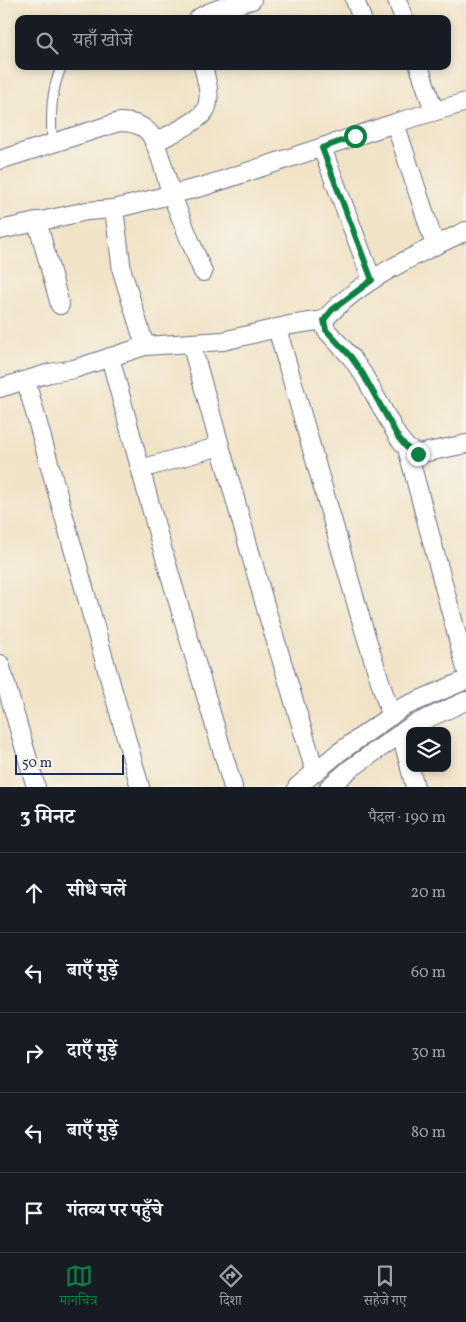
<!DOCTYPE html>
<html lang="hi">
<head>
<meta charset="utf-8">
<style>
  body { margin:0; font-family:Vollkorn,"Noto Serif Devanagari",serif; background:#20242c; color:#f1f3f6 }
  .controls { position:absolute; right:15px; bottom:15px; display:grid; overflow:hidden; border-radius:10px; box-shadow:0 2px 8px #0003 }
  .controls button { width:45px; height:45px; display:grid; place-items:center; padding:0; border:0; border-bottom:1px solid #363941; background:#171b24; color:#f1f3f6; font:25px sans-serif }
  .scale { position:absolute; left:15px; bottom:12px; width:109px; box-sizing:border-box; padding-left:5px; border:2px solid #1b2f5e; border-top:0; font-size:14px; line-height:18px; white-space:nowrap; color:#1b2f5e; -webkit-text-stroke:4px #f7f3e8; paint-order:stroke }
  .stop { position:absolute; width:15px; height:15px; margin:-11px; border:4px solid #0b8043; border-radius:50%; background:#fff }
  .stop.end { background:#0b8043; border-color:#fff; box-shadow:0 1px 5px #0008 }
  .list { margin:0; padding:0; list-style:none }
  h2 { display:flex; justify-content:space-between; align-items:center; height:65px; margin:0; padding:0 20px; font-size:21px }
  h2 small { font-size:16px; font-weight:400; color:#9ea1a6 }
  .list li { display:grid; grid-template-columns:32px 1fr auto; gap:15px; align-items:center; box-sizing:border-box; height:80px; padding:0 20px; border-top:1px solid #363941 }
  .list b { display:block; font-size:19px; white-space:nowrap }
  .list em { font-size:16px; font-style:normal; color:#9ea1a6 }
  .icon { flex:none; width:28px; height:28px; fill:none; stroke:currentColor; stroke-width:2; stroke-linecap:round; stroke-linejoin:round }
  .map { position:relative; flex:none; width:466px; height:787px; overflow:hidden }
  .search { position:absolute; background:#171b24; box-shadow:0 2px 8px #0003; left:15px; right:15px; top:15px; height:55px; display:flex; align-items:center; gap:12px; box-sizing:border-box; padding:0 18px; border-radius:10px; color:#9ea1a6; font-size:19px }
  .sheet { height:465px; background:#171b24 }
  nav { display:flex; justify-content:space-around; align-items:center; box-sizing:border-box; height:70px; border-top:1px solid #363941; background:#171b24; font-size:14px; color:#9ea1a6 }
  nav a { display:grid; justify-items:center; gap:2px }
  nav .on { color:#0b8043 }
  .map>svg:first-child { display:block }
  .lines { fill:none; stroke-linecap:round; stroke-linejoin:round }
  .lane-casing { stroke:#666e83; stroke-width:11 }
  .street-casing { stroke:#666e83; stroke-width:20 }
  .lane { stroke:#fff; stroke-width:9 }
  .street { stroke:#fff; stroke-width:18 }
  .route { stroke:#0b8043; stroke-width:6 }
</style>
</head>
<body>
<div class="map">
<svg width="466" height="787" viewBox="0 0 466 787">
  <rect width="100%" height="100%" fill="#f7f3e8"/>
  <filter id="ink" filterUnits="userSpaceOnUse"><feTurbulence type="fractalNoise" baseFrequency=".02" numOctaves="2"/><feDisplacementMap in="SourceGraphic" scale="10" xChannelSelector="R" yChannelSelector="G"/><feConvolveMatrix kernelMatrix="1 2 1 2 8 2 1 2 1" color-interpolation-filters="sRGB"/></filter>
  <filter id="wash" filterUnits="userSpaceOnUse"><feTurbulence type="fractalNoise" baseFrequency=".0096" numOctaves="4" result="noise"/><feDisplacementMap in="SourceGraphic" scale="20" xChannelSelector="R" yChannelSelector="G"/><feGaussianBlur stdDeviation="1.12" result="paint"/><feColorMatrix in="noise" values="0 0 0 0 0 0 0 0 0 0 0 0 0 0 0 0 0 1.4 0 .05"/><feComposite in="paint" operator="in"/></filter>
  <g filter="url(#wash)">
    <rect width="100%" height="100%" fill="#f1e3c7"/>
  </g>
  <g filter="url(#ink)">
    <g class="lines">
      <defs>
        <path id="lane" d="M52 143C51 117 50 91 62 66"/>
        <g id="street">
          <polyline points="355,0 362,19"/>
          <polyline points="397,0 404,19"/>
          <path d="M198 19C207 10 239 4 252 0"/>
          <polyline points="419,66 434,111"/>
          <polyline points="395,123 435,245"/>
          <path d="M154 143C168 135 200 122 206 109 212 96 206 79 203 66"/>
          <polyline points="322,148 372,280"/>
          <path d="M0 160 119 122C131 122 143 124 150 134 159 147 166 177 171 193 181 219 192 245 203 272"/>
          <polyline points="37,221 60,305"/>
          <polyline points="0,230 87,211 114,209"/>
          <path d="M466 231C417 254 361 279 324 320L326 330 351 357 363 374 398 437 407 448 418 454 466 444"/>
          <polyline points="277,328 364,630 391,716"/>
          <polyline points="191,343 267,612 315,771"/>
          <polyline points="145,346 122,271 114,209 205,186 395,123 466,102"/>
          <polyline points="110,357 160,541 233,787"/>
          <polyline points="26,381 140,787"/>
          <polyline points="0,388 50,373 74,369 145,346 223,341 290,325 324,320"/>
          <polyline points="407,448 466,669"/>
          <polyline points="141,469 220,446"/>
          <polyline points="0,664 36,787"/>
          <polyline points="401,734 410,767"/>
          <polyline points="410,768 415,787"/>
          <polyline points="297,787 338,753 403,707 466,680"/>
          <polyline points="329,787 350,769 413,725 466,701"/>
        </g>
      </defs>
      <!-- lane casing -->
      <use href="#lane" class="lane-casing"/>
      <!-- street casing -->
      <use href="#street" class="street-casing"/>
      <!-- lane -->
      <use href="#lane" class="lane"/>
      <!-- street -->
      <use href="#street" class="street"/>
    </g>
  </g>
  <g class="lines" filter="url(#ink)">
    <!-- route -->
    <polyline class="route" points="355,136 322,148 372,280 332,310 324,320 326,330 351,357 363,374 398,437 407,448 418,454"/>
  </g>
</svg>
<div class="controls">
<button><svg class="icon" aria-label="layers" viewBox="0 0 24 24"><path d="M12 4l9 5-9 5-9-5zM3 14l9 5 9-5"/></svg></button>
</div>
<div class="scale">50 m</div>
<div class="stop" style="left:355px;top:136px"></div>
<div class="stop end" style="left:418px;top:454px"></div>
<div class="search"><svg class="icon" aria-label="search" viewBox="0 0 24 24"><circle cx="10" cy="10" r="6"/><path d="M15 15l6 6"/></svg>यहाँ खोजें</div>
</div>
<section class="sheet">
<h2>3 मिनट<small>पैदल · 190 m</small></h2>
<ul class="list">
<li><svg class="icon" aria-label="ahead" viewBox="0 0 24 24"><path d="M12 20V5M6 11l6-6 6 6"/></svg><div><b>सीधे चलें</b></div><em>20 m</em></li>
<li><svg class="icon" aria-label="left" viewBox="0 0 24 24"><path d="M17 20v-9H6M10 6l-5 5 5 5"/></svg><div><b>बाएँ मुड़ें</b></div><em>60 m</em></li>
<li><svg class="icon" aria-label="right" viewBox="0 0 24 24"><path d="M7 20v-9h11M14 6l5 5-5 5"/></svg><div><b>दाएँ मुड़ें</b></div><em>30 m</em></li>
<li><svg class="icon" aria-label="left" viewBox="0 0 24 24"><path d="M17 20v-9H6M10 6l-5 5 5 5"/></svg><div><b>बाएँ मुड़ें</b></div><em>80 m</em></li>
<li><svg class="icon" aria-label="arrive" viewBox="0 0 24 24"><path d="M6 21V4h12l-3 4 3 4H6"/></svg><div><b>गंतव्य पर पहुँचे</b></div></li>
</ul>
</section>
<nav>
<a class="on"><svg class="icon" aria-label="map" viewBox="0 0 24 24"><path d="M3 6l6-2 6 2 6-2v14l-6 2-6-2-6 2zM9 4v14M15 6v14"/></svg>मानचित्र</a>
<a><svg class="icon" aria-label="directions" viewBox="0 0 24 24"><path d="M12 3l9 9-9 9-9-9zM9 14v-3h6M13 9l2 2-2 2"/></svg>दिशा</a>
<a><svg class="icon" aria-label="saved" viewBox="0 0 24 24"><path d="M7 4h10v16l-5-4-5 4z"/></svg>सहेजे गए</a>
</nav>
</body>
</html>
